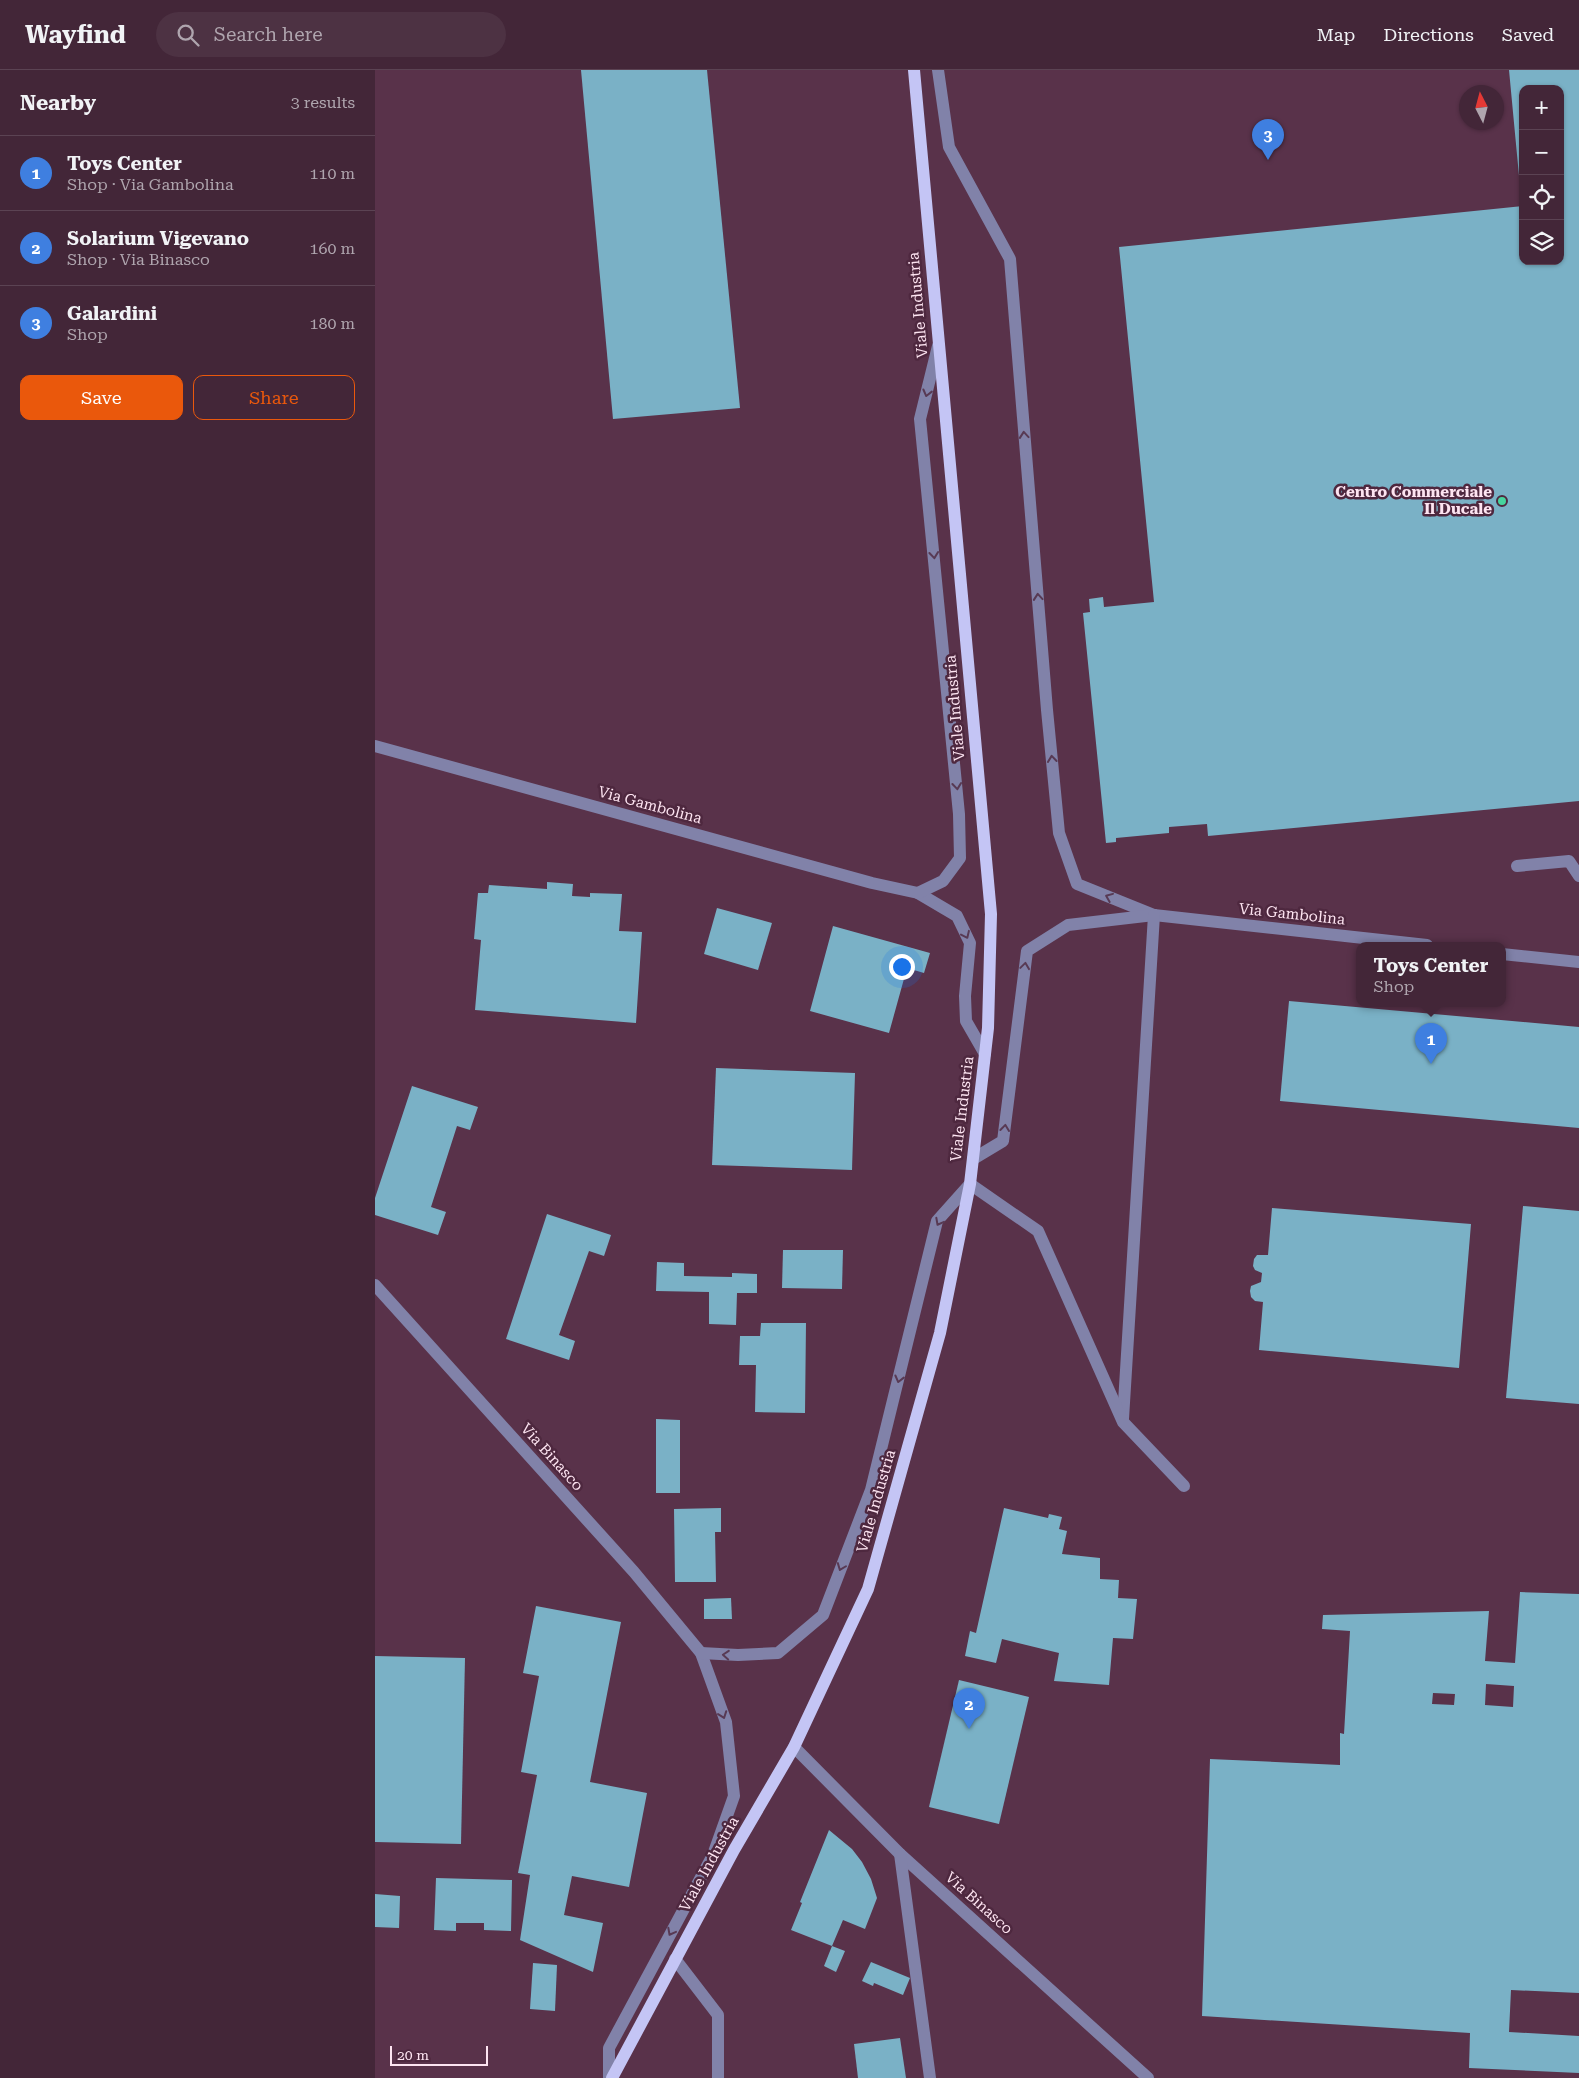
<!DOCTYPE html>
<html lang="en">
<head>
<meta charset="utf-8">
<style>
  body { margin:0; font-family:"Roboto Serif",serif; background:#4d3243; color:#f1f3f6 }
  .controls { position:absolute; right:15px; top:15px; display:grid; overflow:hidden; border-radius:10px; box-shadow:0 1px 4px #0004 }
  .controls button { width:45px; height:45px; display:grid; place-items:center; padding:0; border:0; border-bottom:1px solid #5b4353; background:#432638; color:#f1f3f6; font:25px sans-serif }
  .compass { position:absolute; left:1084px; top:15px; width:45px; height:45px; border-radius:50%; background:#432638; box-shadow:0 1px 4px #0004; rotate:354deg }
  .scale { position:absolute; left:15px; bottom:12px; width:98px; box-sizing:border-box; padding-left:5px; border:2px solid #fde4f1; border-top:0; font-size:14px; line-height:18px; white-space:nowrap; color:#fde4f1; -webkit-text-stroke:4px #4e283f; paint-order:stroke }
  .you { position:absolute; left:526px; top:896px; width:18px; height:18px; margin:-12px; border:4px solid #fff; border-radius:50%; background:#1a73e8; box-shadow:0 0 0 8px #1a73e833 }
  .badge { display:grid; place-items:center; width:32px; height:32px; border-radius:50%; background:#ea580c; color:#fff; font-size:16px; font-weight:700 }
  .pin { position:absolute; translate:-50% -41px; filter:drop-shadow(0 1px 2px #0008) }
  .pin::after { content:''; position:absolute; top:26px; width:18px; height:15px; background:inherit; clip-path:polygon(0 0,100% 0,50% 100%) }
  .popup { position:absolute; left:981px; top:872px; width:150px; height:65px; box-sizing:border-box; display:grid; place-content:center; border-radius:10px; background:#432638; filter:drop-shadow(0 1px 4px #0005); font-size:16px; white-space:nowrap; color:#afa5ae }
  .popup b { font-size:19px; color:#f1f3f6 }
  .popup::after { content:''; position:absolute; left:50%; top:100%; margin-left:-10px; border:10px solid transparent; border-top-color:#432638 }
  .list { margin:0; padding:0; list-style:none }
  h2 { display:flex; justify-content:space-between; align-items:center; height:65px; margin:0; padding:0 20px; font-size:21px }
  h2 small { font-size:16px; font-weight:400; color:#afa5ae }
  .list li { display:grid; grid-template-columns:32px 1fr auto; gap:15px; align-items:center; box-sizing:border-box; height:75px; padding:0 20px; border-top:1px solid #5b4353 }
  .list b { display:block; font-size:19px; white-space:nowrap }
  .list p { margin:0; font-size:16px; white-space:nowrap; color:#afa5ae }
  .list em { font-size:16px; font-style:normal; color:#afa5ae }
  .actions { display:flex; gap:10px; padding:15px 20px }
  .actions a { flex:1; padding:11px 0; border:1px solid #ea580c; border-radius:10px; text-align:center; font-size:18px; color:#ea580c }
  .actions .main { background:#ea580c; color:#fff }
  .icon { flex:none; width:28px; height:28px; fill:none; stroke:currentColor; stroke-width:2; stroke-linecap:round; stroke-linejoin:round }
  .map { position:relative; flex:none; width:1204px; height:2008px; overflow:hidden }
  header { display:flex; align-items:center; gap:30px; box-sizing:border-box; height:70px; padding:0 25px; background:#432638; border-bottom:1px solid #5b4353 }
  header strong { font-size:24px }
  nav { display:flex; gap:28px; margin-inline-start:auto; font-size:18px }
  .search { width:350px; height:45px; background:#4d3243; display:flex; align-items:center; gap:12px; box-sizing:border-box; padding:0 18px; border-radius:28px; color:#afa5ae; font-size:19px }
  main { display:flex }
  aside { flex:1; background:#432638 }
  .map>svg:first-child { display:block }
  .building { fill:#7ab1c6; fill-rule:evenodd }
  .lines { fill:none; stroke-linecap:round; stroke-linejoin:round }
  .minor { stroke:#8182a9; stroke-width:12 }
  .major { stroke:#c4c5f5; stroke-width:12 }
  .oneway { stroke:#583a54 }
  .poi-dot { fill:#47d49e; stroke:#4e283f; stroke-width:2 }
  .labels { text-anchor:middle; stroke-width:5; stroke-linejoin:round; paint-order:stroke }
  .street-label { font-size:15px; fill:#fde4f1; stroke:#4e283f }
  .poi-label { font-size:15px; font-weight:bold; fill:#fde4f1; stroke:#4e283f; text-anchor:end }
</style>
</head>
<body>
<header>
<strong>Wayfind</strong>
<div class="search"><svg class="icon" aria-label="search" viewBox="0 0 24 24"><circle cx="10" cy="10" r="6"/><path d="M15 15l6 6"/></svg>Search here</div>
<nav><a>Map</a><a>Directions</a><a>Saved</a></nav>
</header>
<main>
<aside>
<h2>Nearby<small>3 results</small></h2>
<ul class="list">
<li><span class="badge" style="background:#3f7fe0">1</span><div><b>Toys Center</b><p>Shop · Via Gambolina</p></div><em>110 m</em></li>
<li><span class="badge" style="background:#3f7fe0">2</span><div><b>Solarium Vigevano</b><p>Shop · Via Binasco</p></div><em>160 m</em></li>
<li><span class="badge" style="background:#3f7fe0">3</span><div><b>Galardini</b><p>Shop</p></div><em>180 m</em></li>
</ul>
<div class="actions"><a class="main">Save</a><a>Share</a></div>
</aside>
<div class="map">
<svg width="1204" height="2008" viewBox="0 0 1204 2008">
  <rect width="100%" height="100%" fill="#59324a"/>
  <!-- building -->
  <g class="building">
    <polygon points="206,0 332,0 365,338 238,349"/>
    <polygon points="1134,0 1204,0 1204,731 833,766 832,754 794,757 794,763 741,768 741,772 731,773 708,543 715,542 714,529 728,527 729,537 779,532 744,177 1148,136 1148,191 1185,191 1185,19 1148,19 1146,127"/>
    <polygon points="172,812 198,814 197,826 215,827 215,823 247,824 244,861 267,862 261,953 100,940 106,870 99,869 103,823 113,823 114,815 172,819"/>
    <polygon points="342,838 397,853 383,900 329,884"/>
    <polygon points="458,856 555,883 549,903 532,898 514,963 435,941"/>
    <polygon points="914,931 1204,957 1204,1058 905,1031"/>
    <polygon points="341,998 480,1003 477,1100 337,1095"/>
    <polygon points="37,1016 103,1037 95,1060 82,1056 56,1137 71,1142 63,1165 0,1145 0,1128"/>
    <polygon points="1148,1136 1204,1141 1204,1334 1131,1328"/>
    <polygon points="897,1138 1096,1154 1084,1298 884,1280 888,1232 880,1231 876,1227 875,1221 876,1216 886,1212 887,1203 880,1200 878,1196 879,1189 882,1185 893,1185"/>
    <polygon points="172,1144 236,1165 229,1186 214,1181 184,1265 200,1271 194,1290 131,1269"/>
    <polygon points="408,1180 468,1180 467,1219 407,1218"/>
    <polygon points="282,1192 309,1193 309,1206 357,1207 357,1203 382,1204 382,1223 362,1223 361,1255 334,1254 334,1222 281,1221"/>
    <polygon points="386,1253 431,1253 430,1343 380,1342 381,1295 364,1295 365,1266 385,1266"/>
    <polygon points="281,1349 305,1350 305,1423 281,1423"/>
    <polygon points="346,1438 346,1462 340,1462 341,1512 300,1512 299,1439"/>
    <polygon points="629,1438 673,1448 674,1444 687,1447 684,1459 692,1461 687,1484 725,1488 725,1509 744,1510 743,1528 762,1529 758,1569 738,1568 734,1615 679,1611 684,1583 627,1569 621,1593 590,1586 595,1561 601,1563"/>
    <path d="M1145 1522 1204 1524V1923L1136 1920 1134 1962 1204 1966V2003L1094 1998 1095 1963 827 1946 835 1689 965 1695V1663L969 1664 975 1561 947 1559 948 1545 1114 1541 1110 1591 1140 1593ZM1111 1614 1139 1616 1138 1637 1110 1635ZM1058 1623 1080 1624 1079 1635 1057 1634Z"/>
    <polygon points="356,1528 357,1549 329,1549 329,1529"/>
    <polygon points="161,1536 246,1552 215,1712 272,1723 254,1817 197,1806 189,1845 228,1853 218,1902 145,1870 155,1805 143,1803 162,1705 146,1702 164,1606 148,1603"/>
    <polygon points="0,1586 90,1588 86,1774 0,1772"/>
    <polygon points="584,1610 654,1627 624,1754 554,1737"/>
    <polygon points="454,1760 477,1779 487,1792 496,1809 502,1828 490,1859 468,1850 457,1876 470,1881 461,1902 449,1896 457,1876 416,1860 427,1833 425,1832"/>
    <polygon points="61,1808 137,1810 136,1861 109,1860 109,1853 81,1853 81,1861 59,1860"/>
    <polygon points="0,1824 25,1826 24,1858 0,1857"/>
    <polygon points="496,1892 535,1908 528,1925 499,1913 498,1916 487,1911"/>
    <polygon points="158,1893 182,1895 180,1941 155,1939"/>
    <polygon points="525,1968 531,2008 483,2008 479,1974"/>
  </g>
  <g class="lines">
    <!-- minor -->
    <g class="minor">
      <polyline points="563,0 574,77 635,189 672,640 684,763 702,814 779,845"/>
      <polyline points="0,676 497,813 543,823 582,846 595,873 590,926 591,951 610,984"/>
      <polyline points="1142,796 1194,791 1204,806"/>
      <polyline points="543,823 568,811 585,788 584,744 545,349 563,276"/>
      <polyline points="1127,884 1204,892"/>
      <polyline points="598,1089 628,1071 652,881 693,855 779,845 1052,875"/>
      <polyline points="0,1215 259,1502 326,1583 351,1652 359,1726 338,1785 234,1978 234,2008"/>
      <polyline points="748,1349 779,845"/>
      <polyline points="326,1583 363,1585 403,1583 448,1545 496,1420 562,1151 595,1114 663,1161 748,1352 809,1416"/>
      <polyline points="419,1677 525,1784 773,2008"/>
      <polyline points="525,1784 555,2008"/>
      <polyline points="300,1889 343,1945 343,2008"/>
    </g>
    <!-- major -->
    <polyline class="major" points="237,2008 359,1780 419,1677 493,1519 565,1263 595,1114 613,958 616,844 539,0"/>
  </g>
  <!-- one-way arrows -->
  <defs><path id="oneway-chevron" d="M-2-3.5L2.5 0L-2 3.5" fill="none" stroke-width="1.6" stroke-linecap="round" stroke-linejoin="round" transform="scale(1.25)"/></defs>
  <g class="oneway">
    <use href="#oneway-chevron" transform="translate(552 323) rotate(104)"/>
    <use href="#oneway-chevron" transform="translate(649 365) rotate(-95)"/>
    <use href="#oneway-chevron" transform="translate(559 485) rotate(84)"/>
    <use href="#oneway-chevron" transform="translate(663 527) rotate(-95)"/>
    <use href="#oneway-chevron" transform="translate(677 689) rotate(-96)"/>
    <use href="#oneway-chevron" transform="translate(582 716) rotate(84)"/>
    <use href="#oneway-chevron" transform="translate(734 827) rotate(-158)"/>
    <use href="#oneway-chevron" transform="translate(591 865) rotate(65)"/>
    <use href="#oneway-chevron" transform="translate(650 896) rotate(-82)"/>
    <use href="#oneway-chevron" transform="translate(630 1058) rotate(-83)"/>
    <use href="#oneway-chevron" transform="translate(564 1152) rotate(118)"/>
    <use href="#oneway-chevron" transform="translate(524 1309) rotate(104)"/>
    <use href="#oneway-chevron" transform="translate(466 1497) rotate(111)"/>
    <use href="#oneway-chevron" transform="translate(351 1585) rotate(-176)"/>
    <use href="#oneway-chevron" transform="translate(348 1645) rotate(70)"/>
    <use href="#oneway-chevron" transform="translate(296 1862) rotate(118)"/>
  </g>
  <!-- markers -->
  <circle class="poi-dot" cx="1127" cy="431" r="5"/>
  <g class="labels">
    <!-- street labels -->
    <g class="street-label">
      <text transform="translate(543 235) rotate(-95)" y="5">Viale Industria</text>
      <text transform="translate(580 638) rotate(-95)" y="5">Viale Industria</text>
      <text transform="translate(275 735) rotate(15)" y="5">Via Gambolina</text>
      <text transform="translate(917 844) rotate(6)" y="5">Via Gambolina</text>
      <text transform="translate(587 1039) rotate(-83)" y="5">Viale Industria</text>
      <text transform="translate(177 1387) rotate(48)" y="5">Via Binasco</text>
      <text transform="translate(501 1431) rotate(-74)" y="5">Viale Industria</text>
      <text transform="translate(334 1794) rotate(-61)" y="5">Viale Industria</text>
      <text transform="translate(604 1833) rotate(42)" y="5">Via Binasco</text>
    </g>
    <!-- poi labels -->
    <g class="poi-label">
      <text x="1117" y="427">Centro Commerciale<tspan x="1117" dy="17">Il Ducale</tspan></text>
    </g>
  </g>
</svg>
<div class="controls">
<button>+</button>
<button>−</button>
<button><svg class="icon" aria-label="locate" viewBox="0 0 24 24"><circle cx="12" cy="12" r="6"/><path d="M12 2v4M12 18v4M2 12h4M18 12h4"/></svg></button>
<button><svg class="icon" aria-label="layers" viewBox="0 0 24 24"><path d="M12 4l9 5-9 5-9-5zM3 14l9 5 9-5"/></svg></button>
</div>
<svg class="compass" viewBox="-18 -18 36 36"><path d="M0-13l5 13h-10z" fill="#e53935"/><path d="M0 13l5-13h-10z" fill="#afa5ae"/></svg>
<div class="scale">20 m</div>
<div class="you"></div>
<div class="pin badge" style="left:1056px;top:994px;background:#3f7fe0">1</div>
<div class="popup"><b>Toys Center</b>Shop</div>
<div class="pin badge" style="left:594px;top:1659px;background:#3f7fe0">2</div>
<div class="pin badge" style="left:893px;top:90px;background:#3f7fe0">3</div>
</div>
</main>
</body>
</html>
